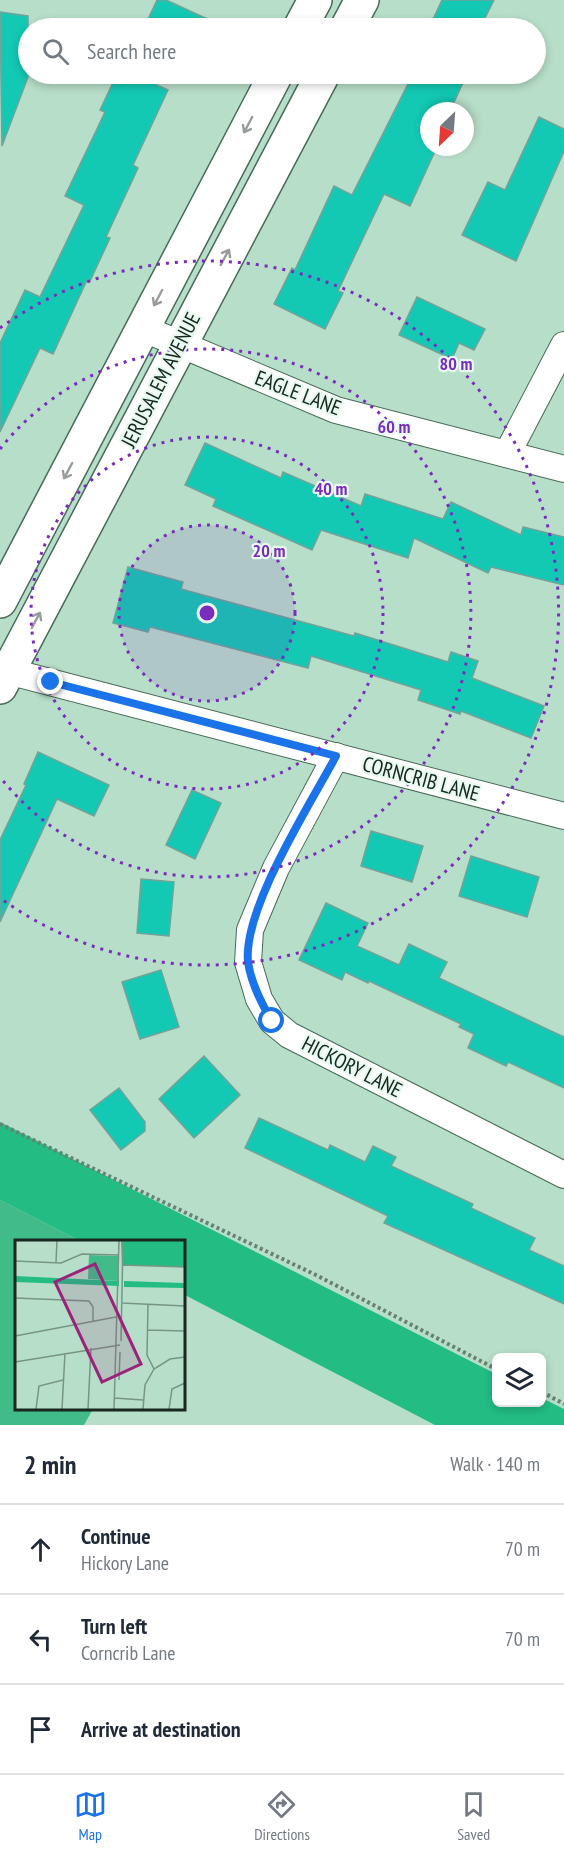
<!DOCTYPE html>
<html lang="en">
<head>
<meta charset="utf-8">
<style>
  body { margin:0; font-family:"PT Sans Narrow",sans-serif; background:#f2f2f3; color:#1f2937 }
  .controls { position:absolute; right:18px; bottom:18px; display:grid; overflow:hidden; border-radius:9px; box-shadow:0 3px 9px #0003 }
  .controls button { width:54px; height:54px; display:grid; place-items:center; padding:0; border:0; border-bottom:2px solid #e0e1e3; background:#fff; color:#1f2937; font:30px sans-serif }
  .compass { position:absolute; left:420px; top:102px; width:54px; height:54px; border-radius:50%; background:#fff; box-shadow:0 3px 9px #0003; rotate:205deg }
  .stop { position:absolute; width:18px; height:18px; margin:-14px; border:4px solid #1a73e8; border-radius:50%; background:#fff }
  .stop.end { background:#1a73e8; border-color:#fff; box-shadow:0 2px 6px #0008 }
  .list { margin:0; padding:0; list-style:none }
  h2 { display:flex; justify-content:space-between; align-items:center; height:78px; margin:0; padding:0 24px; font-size:26px }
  h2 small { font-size:20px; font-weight:400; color:#747a83 }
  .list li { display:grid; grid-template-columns:39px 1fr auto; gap:18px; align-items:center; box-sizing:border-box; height:90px; padding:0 24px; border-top:2px solid #e0e1e3 }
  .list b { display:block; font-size:22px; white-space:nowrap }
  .list p { margin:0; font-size:20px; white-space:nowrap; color:#747a83 }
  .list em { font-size:20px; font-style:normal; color:#747a83 }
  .icon { flex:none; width:33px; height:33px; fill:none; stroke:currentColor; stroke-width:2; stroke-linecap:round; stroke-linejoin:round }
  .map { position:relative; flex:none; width:564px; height:1425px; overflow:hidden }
  .search { position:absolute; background:#fff; box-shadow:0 3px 9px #0003; left:18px; right:18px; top:18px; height:66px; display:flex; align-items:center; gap:15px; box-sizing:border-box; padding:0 21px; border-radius:33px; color:#747a83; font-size:22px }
  .sheet { height:348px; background:#fff }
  nav { display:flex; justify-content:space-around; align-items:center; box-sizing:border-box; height:84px; border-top:2px solid #e0e1e3; background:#fff; font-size:16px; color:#747a83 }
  nav a { display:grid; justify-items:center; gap:3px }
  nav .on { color:#1a73e8 }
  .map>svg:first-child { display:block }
  .green { fill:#23bd84 }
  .forest { fill:#41bb88 }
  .building { fill:#13c9b4; stroke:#74a299; stroke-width:1.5 }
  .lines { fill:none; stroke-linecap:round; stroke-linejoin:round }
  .street-casing { stroke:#476b59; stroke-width:28 }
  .secondary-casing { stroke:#476b59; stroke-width:36 }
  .path { stroke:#678274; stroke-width:4; stroke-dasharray:3 3; stroke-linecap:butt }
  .street { stroke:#fff; stroke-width:26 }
  .secondary { stroke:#fff; stroke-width:33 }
  .oneway { stroke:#979e9a }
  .route { stroke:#1a73e8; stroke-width:8 }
  .ring { fill:none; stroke:#7b2cbf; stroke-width:3; stroke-dasharray:3 6 }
  .labels { text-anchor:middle; stroke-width:4.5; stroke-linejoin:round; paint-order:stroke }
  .street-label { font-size:21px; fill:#18271f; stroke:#e6faef }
  .inset-road { fill:none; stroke:#779585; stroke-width:1.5 }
  .view { fill:#9c227a; fill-opacity:0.15; stroke:#9c227a; stroke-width:3 }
  .inset-edge { fill:none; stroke:#18271f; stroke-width:3 }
  .centre { fill:#7b2cbf; stroke:#e6faef; stroke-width:3 }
  .ring-label { font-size:18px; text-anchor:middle; font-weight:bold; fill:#7b2cbf; stroke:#e6faef; stroke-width:4.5; stroke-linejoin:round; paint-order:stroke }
</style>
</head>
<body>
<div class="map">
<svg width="564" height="1425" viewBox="0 0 564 1425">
  <rect width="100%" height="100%" fill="#b7dec9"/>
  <!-- green -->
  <polygon class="green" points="0,1122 496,1374 496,1402 542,1402 542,1398 564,1409 564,1425 435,1425 183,1294 183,1242 82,1242 0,1200"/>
  <!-- forest -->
  <polygon class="forest" points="0,1200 82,1242 16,1242 16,1408 93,1409 84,1425 0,1425"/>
  <!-- building -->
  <g class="building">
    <polygon points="157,0 166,0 227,28 144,28"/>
    <polygon points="442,0 494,0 480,28 429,28"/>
    <polygon points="0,12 28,16 28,77 2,146"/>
    <polygon points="117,74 132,74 168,90 133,165 138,168 106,237 110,238 90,281 87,280 53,354 40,348 0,432 0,343 25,290 40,297 84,205 65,196 105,112 100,110"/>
    <polygon points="413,74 467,74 450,111 429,111 429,148 435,151 410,206 384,194 338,291 343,293 325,329 274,304 292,268 295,270 334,186 352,195"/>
    <polygon points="539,117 564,129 564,151 516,261 462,235 488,182 505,190"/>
    <polygon points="417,297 485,329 474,350 459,343 452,359 399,335"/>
    <polygon points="205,443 281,478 283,472 361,506 365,494 443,519 451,502 521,535 523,527 564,537 564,585 491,567 488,573 414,538 408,558 321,530 312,550 213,506 216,499 185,485"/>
    <polygon points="128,567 183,582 181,589 354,636 355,633 448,662 451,652 478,661 472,678 544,706 531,738 461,711 460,714 418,700 421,690 311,656 308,668 150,627 148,632 113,623"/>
    <polygon points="38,752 109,785 94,816 57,799 0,922 0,840 26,785 24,784"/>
    <polygon points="192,790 221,803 195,859 166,845"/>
    <polygon points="371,831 423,846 412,882 361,866"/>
    <polygon points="471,856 539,877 527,917 459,896"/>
    <polygon points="141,879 174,882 169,936 137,933"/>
    <polygon points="326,903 368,923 357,946 399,965 409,944 447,962 439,978 564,1037 564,1088 508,1062 506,1066 468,1048 474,1034 459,1027 461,1024 369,981 368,983 345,972 342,980 299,960"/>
    <polygon points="161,970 179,1027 140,1039 122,982"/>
    <polygon points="204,1056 240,1095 194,1138 159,1099"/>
    <polygon points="119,1088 145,1122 145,1131 121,1150 90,1110"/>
    <polygon points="259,1118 328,1150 330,1145 365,1162 373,1146 396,1157 391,1166 473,1204 471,1208 535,1238 529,1250 564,1266 564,1304 384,1223 388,1216 245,1148"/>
  </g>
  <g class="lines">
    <defs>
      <g id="street">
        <polyline points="142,328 336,410 564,469"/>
        <polyline points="507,454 564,345"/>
        <polyline points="0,669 564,816"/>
        <polyline points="336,756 276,868 250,930 248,962 259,999 272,1021 289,1035 564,1175"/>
      </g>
      <g id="secondary">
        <polyline points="300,28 315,0"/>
        <polyline points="347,28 362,0"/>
        <polyline points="0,601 276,74"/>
        <polyline points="0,687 323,74"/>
      </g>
    </defs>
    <!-- street casing -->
    <use href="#street" class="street-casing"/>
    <!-- secondary casing -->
    <use href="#secondary" class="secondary-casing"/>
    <!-- path -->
    <g class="path">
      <polyline points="0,1124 316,1275 496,1369"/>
      <polyline points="542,1392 564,1404"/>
    </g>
    <!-- street -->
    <use href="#street" class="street"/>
    <!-- secondary -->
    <use href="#secondary" class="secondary"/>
  </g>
  <!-- one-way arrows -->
  <defs><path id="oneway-shaft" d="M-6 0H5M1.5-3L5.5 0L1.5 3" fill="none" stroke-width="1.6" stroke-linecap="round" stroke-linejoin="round" transform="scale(1.5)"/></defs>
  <g class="oneway">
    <use href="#oneway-shaft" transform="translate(248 125) rotate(118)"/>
    <use href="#oneway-shaft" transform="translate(225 257) rotate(-62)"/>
    <use href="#oneway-shaft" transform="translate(158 298) rotate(118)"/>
    <use href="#oneway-shaft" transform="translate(68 471) rotate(118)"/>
    <use href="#oneway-shaft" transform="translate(36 620) rotate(-62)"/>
  </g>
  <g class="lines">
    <!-- route -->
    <path class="route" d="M51 682 336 756C310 805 243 908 248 962 251 983 261 1003 272 1021"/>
  </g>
  <!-- distance rings -->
  <circle cx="207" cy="613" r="88" fill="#7b2cbf" fill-opacity=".12"/>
  <g class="ring">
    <circle cx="207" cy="613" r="88"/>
    <circle cx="207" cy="613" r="176"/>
    <path d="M0 449A264 264 0 1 1 0 777"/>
    <path d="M0 328A352 352 0 1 1 0 898"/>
  </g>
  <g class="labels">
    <!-- street labels -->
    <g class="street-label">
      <text transform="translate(161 380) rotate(-63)" y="7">JERUSALEM AVENUE</text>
      <text transform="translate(298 393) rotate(21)" y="7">EAGLE LANE</text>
      <text transform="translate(421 779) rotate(15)" y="7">CORNCRIB LANE</text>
      <text transform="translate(352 1067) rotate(27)" y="7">HICKORY LANE</text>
    </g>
  </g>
  <!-- overview -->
  <g transform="translate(15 1240)">
    <rect width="170" height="170" fill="#b7dec9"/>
    <path d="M106 0H169V27L107 25ZM0 36 104 41V46L0 42ZM109 41 169 43V48L109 47Z" fill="#23bd84"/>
    <path d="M74 15 103 16 104 41 73 39Z" fill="#41bb88"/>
    <path class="inset-road" d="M0 21 46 23 67 14 104 15M41 22 42 0M107 25 170 27M0 58 74 61 78 67V82M106 63 170 66M133 64 132 115 139 129M132 90 170 91M0 96 101 77M106 101 108 0M0 122 105 105M104 140 105 112M99 158 128 160M21 169 24 146 48 140M47 169 50 113M73 169 76 108M99 169 104 0M128 169 130 145 139 129 155 119 170 117M154 169 157 149 170 143"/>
    <path class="view" d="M80 24 126 124 87 142 40 42Z"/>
    <rect width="170" height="170" class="inset-edge"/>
  </g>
  <circle cx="207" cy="613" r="9" class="centre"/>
  <g class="ring-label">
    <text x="456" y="370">80 m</text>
    <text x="394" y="433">60 m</text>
    <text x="331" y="495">40 m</text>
    <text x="269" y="557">20 m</text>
  </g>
</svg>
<div class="controls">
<button><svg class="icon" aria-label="layers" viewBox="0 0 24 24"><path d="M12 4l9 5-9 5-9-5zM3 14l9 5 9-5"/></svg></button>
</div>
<svg class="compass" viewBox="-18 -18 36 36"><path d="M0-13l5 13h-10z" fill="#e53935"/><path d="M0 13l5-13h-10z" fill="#747a83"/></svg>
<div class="stop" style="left:272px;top:1021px"></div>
<div class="stop end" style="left:51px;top:682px"></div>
<div class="search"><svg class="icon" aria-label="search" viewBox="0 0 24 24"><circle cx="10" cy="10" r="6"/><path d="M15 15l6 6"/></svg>Search here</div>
</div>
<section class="sheet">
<h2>2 min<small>Walk · 140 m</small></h2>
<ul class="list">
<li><svg class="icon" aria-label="ahead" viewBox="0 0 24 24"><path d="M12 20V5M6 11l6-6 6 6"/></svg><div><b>Continue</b><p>Hickory Lane</p></div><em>70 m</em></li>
<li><svg class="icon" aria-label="left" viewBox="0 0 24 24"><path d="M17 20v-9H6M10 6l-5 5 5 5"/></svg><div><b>Turn left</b><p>Corncrib Lane</p></div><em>70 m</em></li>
<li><svg class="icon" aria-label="arrive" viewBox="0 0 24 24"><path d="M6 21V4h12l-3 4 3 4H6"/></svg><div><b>Arrive at destination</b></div></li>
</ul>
</section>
<nav>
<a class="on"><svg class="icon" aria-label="map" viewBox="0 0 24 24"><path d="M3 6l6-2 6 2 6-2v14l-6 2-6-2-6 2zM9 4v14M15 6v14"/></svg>Map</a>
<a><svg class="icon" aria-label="directions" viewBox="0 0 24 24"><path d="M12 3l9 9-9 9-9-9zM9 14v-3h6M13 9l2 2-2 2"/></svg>Directions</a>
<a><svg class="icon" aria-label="saved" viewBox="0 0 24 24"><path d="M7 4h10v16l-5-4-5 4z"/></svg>Saved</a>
</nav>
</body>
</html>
